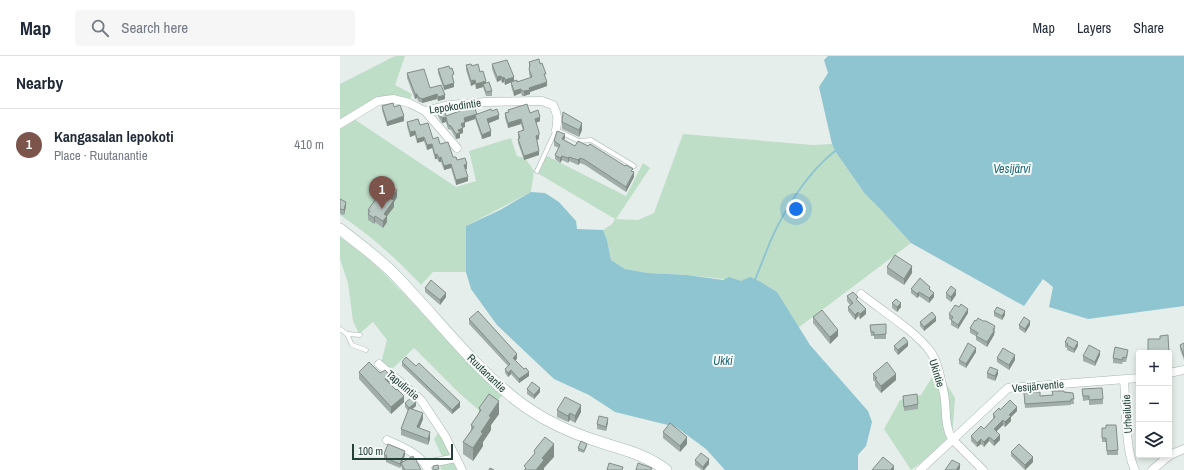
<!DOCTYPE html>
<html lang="en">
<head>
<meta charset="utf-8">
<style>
  body { margin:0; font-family:"Archivo Narrow",sans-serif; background:#f6f6f7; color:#1f2937 }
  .controls { position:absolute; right:12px; bottom:12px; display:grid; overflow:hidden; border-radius:4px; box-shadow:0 2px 6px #0003 }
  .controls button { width:36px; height:36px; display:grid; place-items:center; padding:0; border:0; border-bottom:1px solid #e0e1e3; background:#fff; color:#1f2937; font:20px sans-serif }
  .scale { position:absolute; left:12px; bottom:10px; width:101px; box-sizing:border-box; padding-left:4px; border:2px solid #253f39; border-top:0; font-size:11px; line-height:14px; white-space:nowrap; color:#253f39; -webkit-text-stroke:3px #f6faf8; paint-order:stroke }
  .you { position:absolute; left:456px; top:153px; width:14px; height:14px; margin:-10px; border:3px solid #fff; border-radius:50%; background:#1a73e8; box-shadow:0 0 0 6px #1a73e833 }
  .badge { display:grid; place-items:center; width:26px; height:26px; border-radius:50%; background:#7c544b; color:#fff; font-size:13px; font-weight:700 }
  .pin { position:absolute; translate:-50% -33px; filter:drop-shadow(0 1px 2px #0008) }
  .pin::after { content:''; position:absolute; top:21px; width:14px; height:12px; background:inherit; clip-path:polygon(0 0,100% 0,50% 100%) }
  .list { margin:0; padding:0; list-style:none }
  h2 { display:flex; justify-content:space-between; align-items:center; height:52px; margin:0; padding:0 16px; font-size:17px }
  h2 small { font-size:13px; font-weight:400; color:#747a83 }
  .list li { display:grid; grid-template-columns:26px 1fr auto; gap:12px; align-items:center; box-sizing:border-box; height:72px; padding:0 16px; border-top:1px solid #e0e1e3 }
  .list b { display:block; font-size:15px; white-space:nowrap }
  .list p { margin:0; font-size:13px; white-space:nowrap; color:#747a83 }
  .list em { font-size:13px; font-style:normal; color:#747a83 }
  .icon { flex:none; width:22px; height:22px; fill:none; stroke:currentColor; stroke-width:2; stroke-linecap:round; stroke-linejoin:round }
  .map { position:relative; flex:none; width:844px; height:414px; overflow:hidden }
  header { display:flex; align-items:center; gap:24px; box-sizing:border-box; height:56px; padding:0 20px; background:#fff; border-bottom:1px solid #e0e1e3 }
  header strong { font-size:19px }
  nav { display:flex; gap:22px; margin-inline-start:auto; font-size:14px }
  .search { width:280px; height:36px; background:#f6f6f7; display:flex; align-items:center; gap:10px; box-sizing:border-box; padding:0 14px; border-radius:4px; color:#747a83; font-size:15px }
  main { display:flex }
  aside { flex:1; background:#fff }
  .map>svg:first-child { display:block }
  .green { fill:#bfdec8 }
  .water { fill:#8fc5d0 }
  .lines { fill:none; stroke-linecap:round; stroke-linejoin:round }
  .stream { stroke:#8fc5d0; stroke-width:2 }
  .service-casing { stroke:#a8b6b1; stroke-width:5 }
  .minor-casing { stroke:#a8b6b1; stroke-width:9 }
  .secondary-casing { stroke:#a4b9b2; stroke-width:12 }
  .service { stroke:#fff; stroke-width:4 }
  .minor { stroke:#fff; stroke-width:8 }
  .secondary { stroke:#fff; stroke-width:11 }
  .wall { fill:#a0ada8 }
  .shaded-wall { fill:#828d88 }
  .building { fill:#bac9c3; stroke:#828d88 }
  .labels { text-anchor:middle; stroke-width:4; stroke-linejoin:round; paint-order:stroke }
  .street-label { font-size:11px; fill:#253f39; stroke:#f6faf8 }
  .water-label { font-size:12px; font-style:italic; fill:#20697a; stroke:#f6faf8 }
</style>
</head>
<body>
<header>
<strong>Map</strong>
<div class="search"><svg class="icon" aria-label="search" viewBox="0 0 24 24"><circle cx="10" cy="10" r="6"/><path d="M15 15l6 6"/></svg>Search here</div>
<nav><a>Map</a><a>Layers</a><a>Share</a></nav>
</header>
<main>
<aside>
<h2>Nearby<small></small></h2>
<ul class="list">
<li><span class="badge">1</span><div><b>Kangasalan lepokoti</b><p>Place · Ruutanantie</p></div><em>410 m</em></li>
</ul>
</aside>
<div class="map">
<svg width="844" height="414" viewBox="0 0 844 414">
  <rect width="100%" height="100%" fill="#e5eeea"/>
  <!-- green -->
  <g class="green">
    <path d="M55 0H65L55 29 72 38 69 47 53 43 11 61 116 131 136 125 129 95 171 82 177 100 185 102 194 115 203 98 286 140 303 107 310 112 276 163 298 164 314 157 343 78 473 89 492 88 495 95 525 138 542 155 571 187 458 272 437 236 421 226 401 225 347 219 308 217 285 213 271 204 267 184 263 174 272 168 275 163 194 115 191 136 126 170V216H93L81 229C57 203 30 179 0 159V28Z"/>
    <path d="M0 181C36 205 64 238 93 269 115 293 139 316 163 338L154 349 141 356 118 336 74 292 51 314 41 307 47 284 33 266 19 278 13 265 8 227 0 203Z"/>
    <polygon points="597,313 615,342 612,383 571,414 544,373 560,344 581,339"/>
    <polygon points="100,374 121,414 101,414 100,409 105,407 94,383"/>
  </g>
  <!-- water -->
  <g class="water">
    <polygon points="488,0 844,0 844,250 748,263 709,251 713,231 703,223 684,250 571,187 542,155 525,138 495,95 492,88 479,31 488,17 484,4"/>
    <polygon points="191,136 205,137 219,146 236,165 237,173 263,174 267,184 271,204 285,213 308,217 347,219 383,224 389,221 401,225 410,221 421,226 437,236 470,289 528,355 532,366 526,390 518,399 518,414 385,414 366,393 336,371 275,356 249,339 214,323 157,269 131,233 126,216 126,170 160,154"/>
  </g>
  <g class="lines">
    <!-- stream -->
    <path class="stream" d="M415 224C420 211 425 199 430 186 444 154 467 117 495 95"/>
    <defs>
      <g id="service">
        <polyline points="197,115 216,74 239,85 251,84 294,110"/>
        <polyline points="0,273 7,278 12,289 26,294"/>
        <polyline points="7,278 20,279"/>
      </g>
      <g id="minor">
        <polyline points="85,55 117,92"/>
        <path d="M0 68 38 45 53 43 69 47 85 55 110 49 145 46 202 45 213 49C218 58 218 64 216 74"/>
        <path d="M521 238C541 254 575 275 590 295 598 306 601 324 604 338 607 353 604 370 612 383L643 414"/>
        <polyline points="39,308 81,344 105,380 122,414"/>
        <polyline points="829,317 844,314"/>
        <path d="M784 324C786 347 785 395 795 414"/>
        <path d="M47 384C61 390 83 399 88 414"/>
        <polyline points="86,408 116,402"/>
        <polyline points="580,414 668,332 799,322"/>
        <polyline points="812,414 830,399 844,393"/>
      </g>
      <path id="secondary" d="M0 173C19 188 39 202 56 220 97 262 132 310 179 346 203 364 231 377 260 386 284 394 305 398 326 414"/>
    </defs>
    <!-- service casing -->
    <use href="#service" class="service-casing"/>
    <!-- minor casing -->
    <use href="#minor" class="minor-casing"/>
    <!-- secondary casing -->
    <use href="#secondary" class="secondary-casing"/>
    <!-- service -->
    <use href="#service" class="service"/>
    <!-- minor -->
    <use href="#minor" class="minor"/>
    <!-- secondary -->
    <use href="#secondary" class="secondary"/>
  </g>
  <!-- wall -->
  <g class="wall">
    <polygon points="189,6 206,22 207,30 190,36 190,38 184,40 182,40 181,37 174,40 171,30 171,26 165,29 164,26 162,27 161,24 157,26 152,13 152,8 174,25 177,26 190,22 189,17"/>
    <polygon points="126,9 132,10 140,16 146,27 152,35 152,40 146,40 143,31 136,33 135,28 131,30 126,14"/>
    <polygon points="98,13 114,23 113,23 114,31 104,34 98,17"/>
    <polygon points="67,17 90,32 105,43 98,45 97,43 82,47 78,45 77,42 75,43 67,22"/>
    <polygon points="42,50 54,51 64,65 47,70 42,54"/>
    <polygon points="127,50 137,58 152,55 159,63 148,67 151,80 142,83 135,63 125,66 125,71 122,72 123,77 120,78 120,82 116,83 111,74 108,73 106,66 102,67 99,62 97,58 97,53 106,60 127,53"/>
    <polygon points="168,54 190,57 200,65 196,67 199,83 197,84 199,99 184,104 178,87 178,76 183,75 181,68 168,72 165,62 165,57 168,56"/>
    <polygon points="67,66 80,69 93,83 100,88 113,101 127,113 126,113 128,125 116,129 111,112 104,114 101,106 99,106 97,103 95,103 92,92 87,94 84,85 77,87 75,79 70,81 67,70"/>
    <polygon points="222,66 242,74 239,81 222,73"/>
    <polygon points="225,82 224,84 235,90 293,116 294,121 286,136 245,109 240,107 238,109 229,105 228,107 222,104 220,107 215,103 215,99 219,92 214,90 214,85"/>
    <polygon points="57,141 54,146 54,151 47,160 47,166 43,172 35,166 34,168 28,164 28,154"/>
    <polygon points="0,143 6,150 4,159 0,158"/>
    <polygon points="547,211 572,217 564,229 547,218"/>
    <polygon points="85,232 106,241 100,249 85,236"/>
    <polygon points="571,233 594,241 589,247 579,240 577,242 571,237"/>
    <polygon points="606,237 616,239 611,246 606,242"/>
    <polygon points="507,240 518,245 526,258 520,263 518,260 515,264 508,255 508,251 510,249 507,245"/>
    <polygon points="552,247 561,251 557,256 552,252"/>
    <polygon points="654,256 665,259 662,264 654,260"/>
    <polygon points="628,257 618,273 611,269 611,264 609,263 609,258"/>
    <polygon points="473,261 498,280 490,288 473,267"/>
    <polygon points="129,263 177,303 175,304 189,320 179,327 171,318 168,321 165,317 165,313 168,310 129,268"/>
    <polygon points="596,265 584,275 580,270 580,266"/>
    <polygon points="546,268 546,283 534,283 534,280 531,280 530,269"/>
    <polygon points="679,269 690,269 685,277 679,273"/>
    <polygon points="630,272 655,275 654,279 647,291 636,284 636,280 630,277"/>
    <polygon points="725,286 738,290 734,297 727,294 727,292 725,291"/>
    <polygon points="844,287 844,304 840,293 840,289"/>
    <polygon points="554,290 568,290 558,299 554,294"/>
    <polygon points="636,296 626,312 619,308 619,304"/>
    <polygon points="788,298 786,306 783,306 782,308 773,307 773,302"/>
    <polygon points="760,299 755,310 743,305 743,300"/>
    <polygon points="657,302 675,304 669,314 657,306"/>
    <polygon points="62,306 76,310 120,351 112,358 62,310"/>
    <polygon points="19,316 40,317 50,325 49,326 56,334 64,346 51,358 19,323"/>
    <polygon points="647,317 658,318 655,325 647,322"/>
    <polygon points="533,318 556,324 541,337 535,330 535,326 533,324"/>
    <polygon points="187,333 200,336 194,343 187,338"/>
    <polygon points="742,333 763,343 763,348 749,349 749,344 743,345"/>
    <polygon points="724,336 733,337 734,348 731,348 731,349 685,352 684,337 700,340 713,339"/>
    <polygon points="563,340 578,348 578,353 564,355"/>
    <polygon points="65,347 76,350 72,353 83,363 79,372 90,383 88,389 61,379 61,373 68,355 65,351"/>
    <polygon points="139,352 159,358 151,369 151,374 143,386 143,390 133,405 123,398 123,386 131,374 131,369 139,357"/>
    <polygon points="217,354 241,356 235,367 230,364 228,366 217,361"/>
    <polygon points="660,354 677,355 671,361 671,365 665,371 663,369 656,375 660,384 654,390 649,385 644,391 641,388 637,391 631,385 631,380 644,373 653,363 653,358"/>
    <polygon points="268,366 266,375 257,373 257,368"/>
    <polygon points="766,372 778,394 778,399 767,399 766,386 762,386 762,377"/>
    <polygon points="323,376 347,388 340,396 323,382"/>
    <polygon points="247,390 244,397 238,395 238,392"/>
    <polygon points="671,396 693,406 685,414 671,400"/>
    <polygon points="44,398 65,399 62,407 81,414 62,414 61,408 60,412 46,406 46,404 44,403"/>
    <polygon points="355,404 369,408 364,414 362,414 355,409"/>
  </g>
  <!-- shaded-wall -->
  <g class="shaded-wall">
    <polygon points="161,20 161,24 157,26 157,21"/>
    <polygon points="164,21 164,26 162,27 162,22"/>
    <polygon points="174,21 174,25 165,29 165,24"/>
    <polygon points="135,24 135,28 131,30 131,25"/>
    <polygon points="146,25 146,30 143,28 143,31 136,33 136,28"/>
    <polygon points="207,26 207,30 190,36 190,38 184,40 184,35 189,32"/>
    <polygon points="114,27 114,31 104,34 104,30"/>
    <polygon points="181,33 181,37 174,40 174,35"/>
    <polygon points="75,38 77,38 77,42 75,43"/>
    <polygon points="97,38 97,43 82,47 82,43"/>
    <polygon points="105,39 105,43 98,45 98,41"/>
    <polygon points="137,58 135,59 135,63 124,67 124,62"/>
    <polygon points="159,59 159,63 147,68 147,63"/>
    <polygon points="64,60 64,65 47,70 47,66"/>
    <polygon points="106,61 106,66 102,67 102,62"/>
    <polygon points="200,61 200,65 195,67 195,63"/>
    <polygon points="181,63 181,68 168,72 168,67"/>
    <polygon points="125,66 125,71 121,72 121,68"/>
    <polygon points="242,67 242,74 239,81 239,74"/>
    <polygon points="123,72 123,77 120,78 120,82 116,83 116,78 118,74"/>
    <polygon points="75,75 75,79 70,81 70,76"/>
    <polygon points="151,75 151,80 142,83 142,79"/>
    <polygon points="225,78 225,82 222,88 222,83"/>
    <polygon points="199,79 199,83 196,84 196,80"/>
    <polygon points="84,81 84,85 77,87 77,83"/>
    <polygon points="92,88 92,92 87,94 87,89"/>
    <polygon points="199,95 199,99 184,104 184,100"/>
    <polygon points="97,98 97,103 95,103 95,99"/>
    <polygon points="222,100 222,104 220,107 220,102"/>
    <polygon points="101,101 101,106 99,106 99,102"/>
    <polygon points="229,101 229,105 228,107 228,102"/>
    <polygon points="240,102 240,107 238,109 238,104"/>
    <polygon points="111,108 111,112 104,114 104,110"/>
    <polygon points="127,108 127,113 124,114 124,109"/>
    <polygon points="294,116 294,121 286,136 286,131"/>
    <polygon points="128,121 128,125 116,129 116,124"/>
    <polygon points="57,134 57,141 54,146 54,151 47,160 47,166 43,172 43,165 44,158 51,143"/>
    <polygon points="6,146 6,150 4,159 4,154"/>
    <polygon points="35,160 35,166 34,168 34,162"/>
    <polygon points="572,210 572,217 564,229 564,223"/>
    <polygon points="616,234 616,239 611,246 611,241"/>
    <polygon points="579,236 579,240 577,242 577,238"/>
    <polygon points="106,237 106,241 100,249 100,244"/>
    <polygon points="594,237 594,241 589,247 589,242"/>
    <polygon points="561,247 561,251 557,256 557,251"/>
    <polygon points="526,253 526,258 520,263 520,258"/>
    <polygon points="628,253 628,257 618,273 618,269"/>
    <polygon points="665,255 665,259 662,264 662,260"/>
    <polygon points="518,256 518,260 515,264 515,259"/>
    <polygon points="596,261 596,265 584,275 584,271"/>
    <polygon points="690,265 690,269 685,277 685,273"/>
    <polygon points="655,270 654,279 647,291 647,286"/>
    <polygon points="498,274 498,280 490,288 490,281"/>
    <polygon points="568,286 568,290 558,299 558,294"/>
    <polygon points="738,286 738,290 734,297 734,293"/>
    <polygon points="636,292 636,296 626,312 626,308"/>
    <polygon points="760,295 760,299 755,310 755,306"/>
    <polygon points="177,298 177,303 173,306 173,302"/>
    <polygon points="675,299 675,304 669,314 669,309"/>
    <polygon points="171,314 171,318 168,321 168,317"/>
    <polygon points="658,314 658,318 655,325 655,320"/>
    <polygon points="189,316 189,320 179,327 179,323"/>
    <polygon points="556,318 556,324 541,337 541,330"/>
    <polygon points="50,319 50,325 45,330 45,323"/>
    <polygon points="200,332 200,336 194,343 194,339"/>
    <polygon points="64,340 64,346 51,358 51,351"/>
    <polygon points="159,345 159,358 151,369 151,374 143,386 143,390 133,405 133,392 149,360"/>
    <polygon points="76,346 76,350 69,356 69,352"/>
    <polygon points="120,346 120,351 112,358 112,354"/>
    <polygon points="241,349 241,356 235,367 235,360"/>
    <polygon points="677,351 677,355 671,361 671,365 665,371 665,366 669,359"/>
    <polygon points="83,357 83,363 77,378 77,371"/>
    <polygon points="230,357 230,364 228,366 228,360"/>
    <polygon points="268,362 268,366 266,375 266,371"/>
    <polygon points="663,364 663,369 654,378 654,373"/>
    <polygon points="90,376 90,383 88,389 88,383"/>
    <polygon points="660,379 660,384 654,390 654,385"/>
    <polygon points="347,381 347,388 340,396 340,390"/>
    <polygon points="649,381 649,385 644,391 644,386"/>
    <polygon points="641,383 641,388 637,391 637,387"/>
    <polygon points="214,388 214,401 204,412 204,414 196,414 202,402"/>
    <polygon points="65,395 65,399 60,412 60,408"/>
    <polygon points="693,401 693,406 685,414 685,409"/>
    <polygon points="369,403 369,408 364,414 363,414 363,411"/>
    <polygon points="620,408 620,413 619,414 616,414"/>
    <polygon points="554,410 554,414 550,414"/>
  </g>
  <!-- building -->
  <g class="building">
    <polygon points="199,3 200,8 202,7 206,18 204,18 207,26 189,32 190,34 184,35 182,35 181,33 174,35 171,26 177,24 177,26 192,21 189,13 190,9 189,6"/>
    <polygon points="167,4 174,21 165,24 164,21 162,22 161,20 157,21 152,8"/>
    <polygon points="131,8 132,10 138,8 140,16 143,15 146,25 136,28 135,24 131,25 126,9"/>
    <polygon points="109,10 110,13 112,12 114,18 112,19 114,27 104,30 98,13"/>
    <polygon points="84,13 90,32 101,29 105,39 98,41 97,38 82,43 78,41 77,38 75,38 67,17"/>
    <polygon points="149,26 152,35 146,36 143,28"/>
    <polygon points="53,47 54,51 60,49 64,60 47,66 42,50"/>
    <polygon points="133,48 137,58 124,62 125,66 121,68 123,72 118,74 120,77 116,78 111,70 108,69 106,61 102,62 99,58 97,53 104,52 106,60 128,52 127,50"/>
    <polygon points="187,48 190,57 198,54 200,61 195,63 199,76 199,79 196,80 199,95 184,100 178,83 180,82 178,76 184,74 181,63 168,67 165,57 169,56 168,54"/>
    <polygon points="151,53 152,55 157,53 159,59 147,63 151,75 142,79 135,59"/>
    <polygon points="223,56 230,60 242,67 239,74 222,66"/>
    <polygon points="78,63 80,69 88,67 93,83 98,81 100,88 108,86 113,101 116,101 117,104 125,102 127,108 124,109 128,121 116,124 111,108 104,110 101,101 99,102 97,98 95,99 92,88 87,89 84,81 77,83 75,75 70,76 67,66"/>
    <polygon points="217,75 225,78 222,83 235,90 238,85 248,90 250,88 285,110 286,109 293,113 291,115 294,116 286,131 245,104 240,102 238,104 229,101 228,102 222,100 220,102 215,99 220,89 214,85"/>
    <polygon points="47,127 57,134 51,143 54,144 44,158 47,160 43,165 35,160 34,162 28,158 30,155 28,154"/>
    <polygon points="0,143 6,146 4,154 0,153"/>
    <polygon points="555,199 572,210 564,223 547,211"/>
    <polygon points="580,222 590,231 589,233 594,237 589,242 579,236 577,238 571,233"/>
    <polygon points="91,224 106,237 100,244 85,232"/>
    <polygon points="611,230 616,234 611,241 606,237"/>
    <polygon points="513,236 518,241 516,243 526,253 520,258 518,256 515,259 508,251 513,247 507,240"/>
    <polygon points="556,243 561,247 557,251 552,247"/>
    <polygon points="621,248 628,253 618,269 611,264 613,261 609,258 615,249 619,251"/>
    <polygon points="657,251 665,255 662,260 654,256"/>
    <polygon points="482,254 498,274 490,281 473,261"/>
    <polygon points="138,255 177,298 173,302 184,313 186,312 189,316 179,323 171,314 168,317 165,313 170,308 129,263"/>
    <polygon points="592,256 596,261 584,271 580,266"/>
    <polygon points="684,261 690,265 685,273 679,269"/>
    <polygon points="638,262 643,265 646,265 655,270 653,274 654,275 647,286 636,280 638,277 630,272 635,264 636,265"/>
    <polygon points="546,268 546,278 534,279 534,276 531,276 530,269"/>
    <polygon points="828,279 829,298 829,297 808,296 808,283 820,283 820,280"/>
    <polygon points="564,281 568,286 558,294 554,290"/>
    <polygon points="728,281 738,286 734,293 727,289 728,288 725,286"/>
    <polygon points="628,287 636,292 626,308 619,304"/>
    <polygon points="844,287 844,300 840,289"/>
    <polygon points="749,289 760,295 755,306 743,300"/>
    <polygon points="775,291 788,294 786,302 783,301 782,304 773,302"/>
    <polygon points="663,292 675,299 669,309 657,302"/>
    <polygon points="66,301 76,310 79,307 120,346 112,354 62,306"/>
    <polygon points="29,306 40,317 45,314 50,319 45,323 56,334 57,333 64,340 51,351 19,316"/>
    <polygon points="547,306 556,318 541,330 535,323 537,322 533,318"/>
    <polygon points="650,311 658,314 655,320 647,317"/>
    <polygon points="192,326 200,332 194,339 187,333"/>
    <polygon points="762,332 763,343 749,344 749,340 743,340 742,333"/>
    <polygon points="799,333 799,349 798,349 798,334"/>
    <polygon points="712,335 724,335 724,336 733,337 734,343 731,343 731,345 685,348 684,337 700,336 700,340 713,339"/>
    <polygon points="149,338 159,345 149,360 151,361 141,376 143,377 133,392 123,386 134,371 131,369 141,354 139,352"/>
    <polygon points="577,338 578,348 564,351 563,340"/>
    <polygon points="72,341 76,346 69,352 65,347"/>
    <polygon points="225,341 241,349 235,360 230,357 228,360 217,354"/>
    <polygon points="670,344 677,351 669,359 671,360 665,366 663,364 654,373 660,379 654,385 649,381 644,386 641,383 637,387 631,380 641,370 644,373 655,361 653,358 659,352 660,354"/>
    <polygon points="69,352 83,357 77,371 90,376 88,383 61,373"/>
    <polygon points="259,360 268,362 266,371 257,368"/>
    <polygon points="330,367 347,381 340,390 323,376"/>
    <polygon points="766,369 776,369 778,394 767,395 766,382 762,382 762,372 766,372"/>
    <polygon points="205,381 214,388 202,402 204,404 196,414 184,414 186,412 184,410 195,397 194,395 196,392"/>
    <polygon points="241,385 247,388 244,395 238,392"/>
    <polygon points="48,388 65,395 60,408 46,402 47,400 44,398"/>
    <polygon points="679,388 693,401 685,409 671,396"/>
    <polygon points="361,397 369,403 363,411 355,404"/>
    <polygon points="73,400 74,403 75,402 81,414 65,414 61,407"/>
    <polygon points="543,401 554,410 550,414 532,414"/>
    <polygon points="612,404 620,408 616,414 605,414"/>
    <polygon points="269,407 283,411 282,414 267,414"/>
    <polygon points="298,407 312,412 311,414 296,414"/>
    <polygon points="98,409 99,413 93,414 93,410"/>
    <polygon points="150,412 154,414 149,414"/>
  </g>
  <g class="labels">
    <!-- street labels -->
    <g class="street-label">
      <text transform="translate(115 50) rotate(-8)" y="4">Lepokodintie</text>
      <text transform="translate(147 317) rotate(44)" y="4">Ruutanantie</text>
      <text transform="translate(597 317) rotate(73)" y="4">Ukintie</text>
      <text transform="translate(63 329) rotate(41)" y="4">Tapulintie</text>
      <text transform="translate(698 330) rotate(-5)" y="4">Vesijärventie</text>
      <text transform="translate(787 358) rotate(-93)" y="4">Urheilutie</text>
    </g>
    <!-- water labels -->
    <g class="water-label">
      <text x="672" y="117">Vesijärvi</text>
      <text x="383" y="309">Ukki</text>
    </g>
  </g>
</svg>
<div class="controls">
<button>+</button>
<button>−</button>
<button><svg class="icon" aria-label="layers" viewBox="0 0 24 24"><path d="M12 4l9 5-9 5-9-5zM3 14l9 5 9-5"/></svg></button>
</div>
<div class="scale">100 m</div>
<div class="you"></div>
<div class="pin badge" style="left:42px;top:153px">1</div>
</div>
</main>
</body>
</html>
